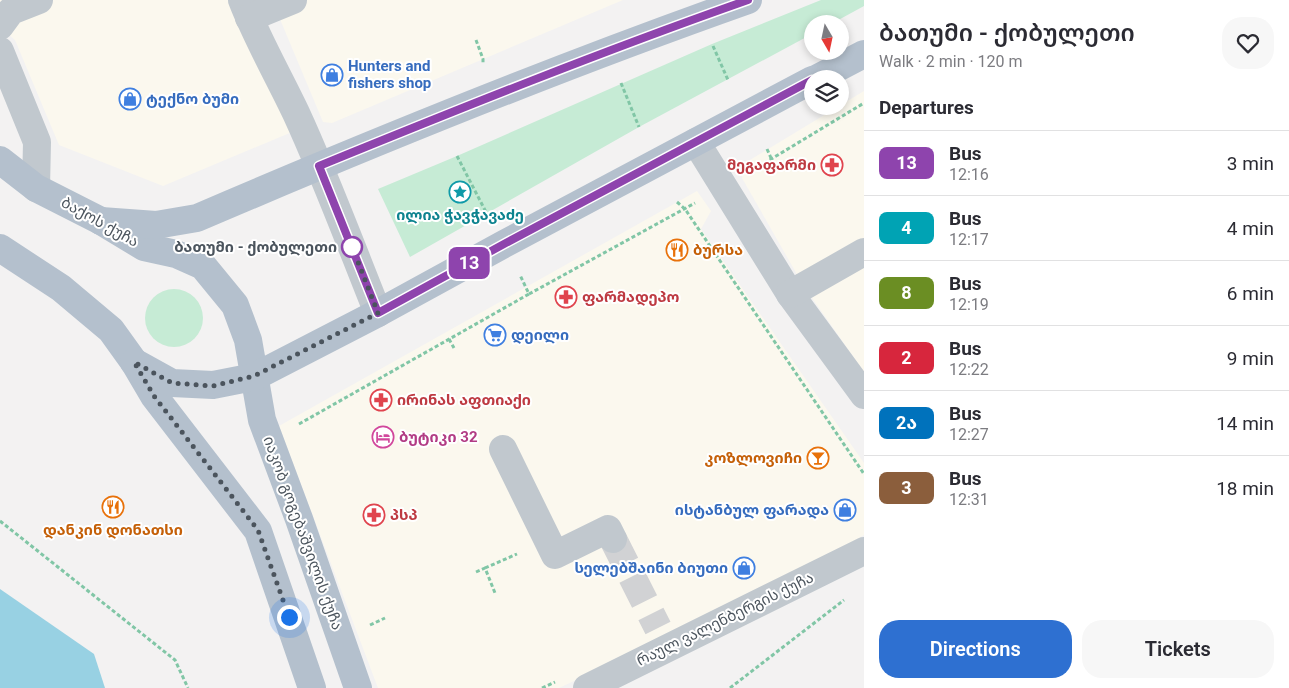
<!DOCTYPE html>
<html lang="en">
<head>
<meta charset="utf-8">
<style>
  body { margin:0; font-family:Roboto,"Noto Sans Georgian",sans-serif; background:#f7f7f7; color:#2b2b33; height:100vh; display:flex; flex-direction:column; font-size:19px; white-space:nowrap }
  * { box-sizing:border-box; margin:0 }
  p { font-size:16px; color:#7c7c81 }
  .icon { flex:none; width:28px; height:28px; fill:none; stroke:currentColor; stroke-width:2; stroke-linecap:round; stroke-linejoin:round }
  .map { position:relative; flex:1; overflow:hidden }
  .side { display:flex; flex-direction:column; background:#fff; width:425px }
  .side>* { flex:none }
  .badge { padding:0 10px; border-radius:8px; font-size:18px; line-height:32px }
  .needle { width:32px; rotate:171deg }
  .tools { position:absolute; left:804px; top:15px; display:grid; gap:10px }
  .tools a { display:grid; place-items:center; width:45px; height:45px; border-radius:50%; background:#fff; box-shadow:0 2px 8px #0003; font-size:25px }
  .you { position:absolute; width:25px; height:25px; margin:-12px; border:4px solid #fff; border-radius:50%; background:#1a73e8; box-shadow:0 0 0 8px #1a73e833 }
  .map>.badge { position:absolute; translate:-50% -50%; box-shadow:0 0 0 2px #fff }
  h2 { padding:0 15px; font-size:19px; line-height:45px }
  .round { display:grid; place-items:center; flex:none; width:52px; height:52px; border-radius:20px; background:#f7f7f7 }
  .summary { display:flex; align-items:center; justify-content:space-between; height:85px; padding:0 15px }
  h1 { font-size:24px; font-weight:600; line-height:38px }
  .button { display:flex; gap:10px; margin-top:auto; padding:10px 15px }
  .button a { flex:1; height:58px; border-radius:20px; background:#2e70d1; color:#fff; font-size:20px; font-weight:600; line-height:58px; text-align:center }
  .button a+a { background:#f7f7f7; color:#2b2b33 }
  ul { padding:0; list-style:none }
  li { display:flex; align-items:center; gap:15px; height:65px; padding:0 15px; border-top:1px solid #e1e1e2 }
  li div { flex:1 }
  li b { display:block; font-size:19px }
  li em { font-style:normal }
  li .badge { min-width:55px; font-weight:700; text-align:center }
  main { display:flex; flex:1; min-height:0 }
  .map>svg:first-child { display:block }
  .commercial { fill:#fbf8ee }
  .green { fill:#c6ebd5 }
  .water { fill:#98d1e3 }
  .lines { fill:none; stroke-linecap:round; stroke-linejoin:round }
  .minor-tunnel { stroke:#d1d2d4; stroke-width:28; stroke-dasharray:28 14; stroke-linecap:butt }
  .path { stroke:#81c6a6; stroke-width:3; stroke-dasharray:4 2.5; stroke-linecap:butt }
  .minor { stroke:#c1c8ce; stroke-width:28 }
  .major { stroke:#b4c0cd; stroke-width:28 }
  .line-casing { stroke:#fff; stroke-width:11 }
  .line { stroke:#8e44ad; stroke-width:8 }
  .walk { stroke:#4b545d; stroke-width:5; stroke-dasharray:0 9 }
  .stop-dot { fill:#fff; stroke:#8e44ad; stroke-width:2.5 }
  .labels { text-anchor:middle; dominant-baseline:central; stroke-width:4; stroke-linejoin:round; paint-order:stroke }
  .shop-label { font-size:15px; font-weight:bold; fill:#366cbe; stroke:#fff; text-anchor:start }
  .health-label { font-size:15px; font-weight:bold; fill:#be3a42; stroke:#fff; text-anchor:start }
  .culture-label { font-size:15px; font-weight:bold; fill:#0d838f; stroke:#fff }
  .street-label { font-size:15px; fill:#4b545d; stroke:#fff }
  .stop-label { font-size:15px; font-weight:bold; fill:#4b545d; stroke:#fff; text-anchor:end }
  .food-label { font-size:15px; font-weight:bold; fill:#c56008; stroke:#fff; text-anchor:start }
  .hotel-label { font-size:15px; font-weight:bold; fill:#b23c85; stroke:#fff; text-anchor:start }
</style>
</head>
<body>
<main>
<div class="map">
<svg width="864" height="688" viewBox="0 0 864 688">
  <rect width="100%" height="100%" fill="#f3f2f2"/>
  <g class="commercial">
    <polygon points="0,0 235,0 292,132 163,186 59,145 15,40 0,27"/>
    <polygon points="272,0 623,0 332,123 323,122"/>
    <polygon points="864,91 864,372 803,285 742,178 745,163"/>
    <polygon points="697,191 711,211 701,229 864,463 864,535 787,581 559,688 378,688 279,426"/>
  </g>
  <g class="green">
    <polygon points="821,0 864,0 864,6 831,24 812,24 812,34 639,127 410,257 378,189 457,156 712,44"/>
    <circle cx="174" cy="318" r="29"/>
  </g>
  <polygon class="water" points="0,589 94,654 105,688 0,688"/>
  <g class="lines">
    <polyline class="minor-tunnel" points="613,539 658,628"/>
    <g class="path">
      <polyline points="476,40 483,59 483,63"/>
      <polyline points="713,46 728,80"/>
      <polyline points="621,83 639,127"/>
      <polyline points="767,149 771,158"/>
      <polyline points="457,156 487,214"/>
      <polyline points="753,170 864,103"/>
      <polyline points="677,202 685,209 864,474"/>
      <polyline points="529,294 695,203"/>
      <polyline points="449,339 454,348"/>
      <polyline points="299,424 529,294 520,275"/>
      <polyline points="0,521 175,660 188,688"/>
      <polyline points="485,568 517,554"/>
      <polyline points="476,572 485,568 495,593"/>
      <polyline points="370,625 385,618"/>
      <polyline points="542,688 555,682"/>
      <polyline points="730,688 844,600"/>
    </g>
    <g class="minor">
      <path d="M242 0C257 39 278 75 296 113 326 178 351 246 378 313"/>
      <polyline points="249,18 293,0"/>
      <polyline points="0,26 11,11 39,0"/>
      <polyline points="0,51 37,142 36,188"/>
      <polyline points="696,142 790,294 864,395"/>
      <polyline points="790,294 864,252"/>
      <polyline points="503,449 555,555 608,529 613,539"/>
      <polyline points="587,688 864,551"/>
    </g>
    <g class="major">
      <polyline points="816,79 864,54"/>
      <polyline points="0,160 36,188 101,221 144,247 176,254 203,266 235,305 248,340 262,420 299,519 358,688"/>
      <path d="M101 221 156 225 197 218C379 140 561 66 748 0"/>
      <polyline points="0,248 61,288 111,330 134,362 154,396 258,531 312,688"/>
      <polyline points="134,362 172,383 213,385 254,377 378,313 504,244 812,80"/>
    </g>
  </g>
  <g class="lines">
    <g class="line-casing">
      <path id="line" d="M748 0C603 51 461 108 319 166L378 313 504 244 812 80"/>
    </g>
    <use href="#line" class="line"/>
    <polyline class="walk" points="289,617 258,530 154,396 134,362 172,383 213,386 254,376 378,313 349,239 352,247"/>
  </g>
  <defs>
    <g id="shop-ring" transform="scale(1.125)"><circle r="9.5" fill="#fff" stroke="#3f7fe0" stroke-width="1.5"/><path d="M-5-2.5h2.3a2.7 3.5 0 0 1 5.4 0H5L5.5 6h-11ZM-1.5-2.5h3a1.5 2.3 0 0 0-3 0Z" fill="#3f7fe0"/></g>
    <g id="pharmacy-ring" transform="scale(1.125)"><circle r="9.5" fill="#fff" stroke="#e0444e" stroke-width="1.5"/><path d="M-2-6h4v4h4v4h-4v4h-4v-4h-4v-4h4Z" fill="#e0444e"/></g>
    <g id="sight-ring" transform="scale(1.125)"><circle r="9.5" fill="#fff" stroke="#0f9aa8" stroke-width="1.5"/><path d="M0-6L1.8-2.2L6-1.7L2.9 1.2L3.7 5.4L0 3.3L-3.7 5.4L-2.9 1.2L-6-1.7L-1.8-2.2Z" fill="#0f9aa8"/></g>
    <g id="restaurant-ring" transform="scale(1.125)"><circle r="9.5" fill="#fff" stroke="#e8710a" stroke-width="1.5"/><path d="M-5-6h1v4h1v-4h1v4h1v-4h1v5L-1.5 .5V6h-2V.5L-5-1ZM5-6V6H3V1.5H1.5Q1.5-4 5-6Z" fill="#e8710a"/></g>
    <g id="supermarket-ring" transform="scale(1.125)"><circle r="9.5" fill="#fff" stroke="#3f7fe0" stroke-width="1.5"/><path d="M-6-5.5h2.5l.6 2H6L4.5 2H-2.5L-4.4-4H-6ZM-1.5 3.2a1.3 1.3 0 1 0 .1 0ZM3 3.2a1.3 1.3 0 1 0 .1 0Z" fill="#3f7fe0"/></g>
    <g id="hotel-ring" transform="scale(1.125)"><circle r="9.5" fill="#fff" stroke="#d1479c" stroke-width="1.5"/><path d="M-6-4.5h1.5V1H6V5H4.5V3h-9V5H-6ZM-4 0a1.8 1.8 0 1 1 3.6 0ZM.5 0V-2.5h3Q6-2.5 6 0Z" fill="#d1479c"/></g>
    <g id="bar-ring" transform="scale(1.125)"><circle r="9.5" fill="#fff" stroke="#e8710a" stroke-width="1.5"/><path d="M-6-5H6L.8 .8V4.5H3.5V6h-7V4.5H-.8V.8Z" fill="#e8710a"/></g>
  </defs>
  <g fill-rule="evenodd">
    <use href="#shop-ring" x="332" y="75"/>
    <use href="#shop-ring" x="130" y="99"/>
    <use href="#pharmacy-ring" x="832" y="165"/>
    <use href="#sight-ring" x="460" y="192"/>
    <use href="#restaurant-ring" x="677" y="250"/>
    <use href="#pharmacy-ring" x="566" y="297"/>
    <use href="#supermarket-ring" x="495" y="335"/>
    <use href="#pharmacy-ring" x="381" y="400"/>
    <use href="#hotel-ring" x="383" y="437"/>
    <use href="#bar-ring" x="818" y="458"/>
    <use href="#restaurant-ring" x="113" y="507"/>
    <use href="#shop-ring" x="845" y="510"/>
    <use href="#pharmacy-ring" x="374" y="515"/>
    <use href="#shop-ring" x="744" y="568"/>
  </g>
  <circle class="stop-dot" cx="352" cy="247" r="10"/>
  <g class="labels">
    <g class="shop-label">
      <text x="348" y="66">Hunters and<tspan x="348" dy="17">fishers shop</tspan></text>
      <text x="146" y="99">ტექნო ბუმი</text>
      <text x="511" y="335">დეილი</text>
      <text x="829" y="510" text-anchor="end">ისტანბულ ფარადა</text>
      <text x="728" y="568" text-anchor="end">სელებშაინი ბიუთი</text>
    </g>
    <g class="health-label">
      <text x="816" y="165" text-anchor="end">მეგაფარმი</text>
      <text x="582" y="297">ფარმადეპო</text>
      <text x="397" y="400">ირინას აფთიაქი</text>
      <text x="390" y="515">პსპ</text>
    </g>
    <g class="culture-label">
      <text x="460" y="215">ილია ჭავჭავაძე</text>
    </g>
    <g class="street-label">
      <text transform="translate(100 222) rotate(29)">ბაქოს ქუჩა</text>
      <text transform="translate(303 533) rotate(70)">იაკობ გოგებაშვილის ქუჩა</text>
      <text transform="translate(725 619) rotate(-26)">რაულ ვალენბერგის ქუჩა</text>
    </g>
    <g class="stop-label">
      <text x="337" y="247">ბათუმი - ქობულეთი</text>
    </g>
    <g class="food-label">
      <text x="693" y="250">ბურსა</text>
      <text x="802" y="458" text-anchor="end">კოზლოვიჩი</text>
      <text x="113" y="530" text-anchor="middle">დანკინ დონათსი</text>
    </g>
    <g class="hotel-label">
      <text x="399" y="437">ბუტიკი 32</text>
    </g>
  </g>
</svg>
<div class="tools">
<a><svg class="needle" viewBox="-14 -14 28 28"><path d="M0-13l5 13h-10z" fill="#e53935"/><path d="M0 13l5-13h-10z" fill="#7c7c81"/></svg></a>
<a><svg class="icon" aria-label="layers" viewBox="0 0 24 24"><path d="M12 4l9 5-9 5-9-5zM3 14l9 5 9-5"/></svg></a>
</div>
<div class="you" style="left:289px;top:617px"></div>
<b class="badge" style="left:469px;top:263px;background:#8e44ad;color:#fff">13</b>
</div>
<section class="side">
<div class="summary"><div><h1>ბათუმი - ქობულეთი</h1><p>Walk · 2 min · 120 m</p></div><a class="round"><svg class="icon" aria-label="heart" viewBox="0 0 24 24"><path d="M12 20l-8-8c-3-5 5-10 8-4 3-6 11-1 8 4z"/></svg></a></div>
<h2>Departures</h2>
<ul>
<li><span class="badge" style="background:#8e44ad;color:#fff">13</span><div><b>Bus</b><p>12:16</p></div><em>3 min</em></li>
<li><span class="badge" style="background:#00a3b4;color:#fff">4</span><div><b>Bus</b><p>12:17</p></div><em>4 min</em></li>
<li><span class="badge" style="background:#6b8e23;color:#fff">8</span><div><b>Bus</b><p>12:19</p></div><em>6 min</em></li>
<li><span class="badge" style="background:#d7263d;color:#fff">2</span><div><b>Bus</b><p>12:22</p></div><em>9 min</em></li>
<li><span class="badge" style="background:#0072bc;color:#fff">2ა</span><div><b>Bus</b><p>12:27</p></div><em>14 min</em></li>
<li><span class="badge" style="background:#8b5e3c;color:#fff">3</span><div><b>Bus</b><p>12:31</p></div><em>18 min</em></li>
</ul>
<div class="button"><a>Directions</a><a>Tickets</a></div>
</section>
</main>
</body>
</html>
